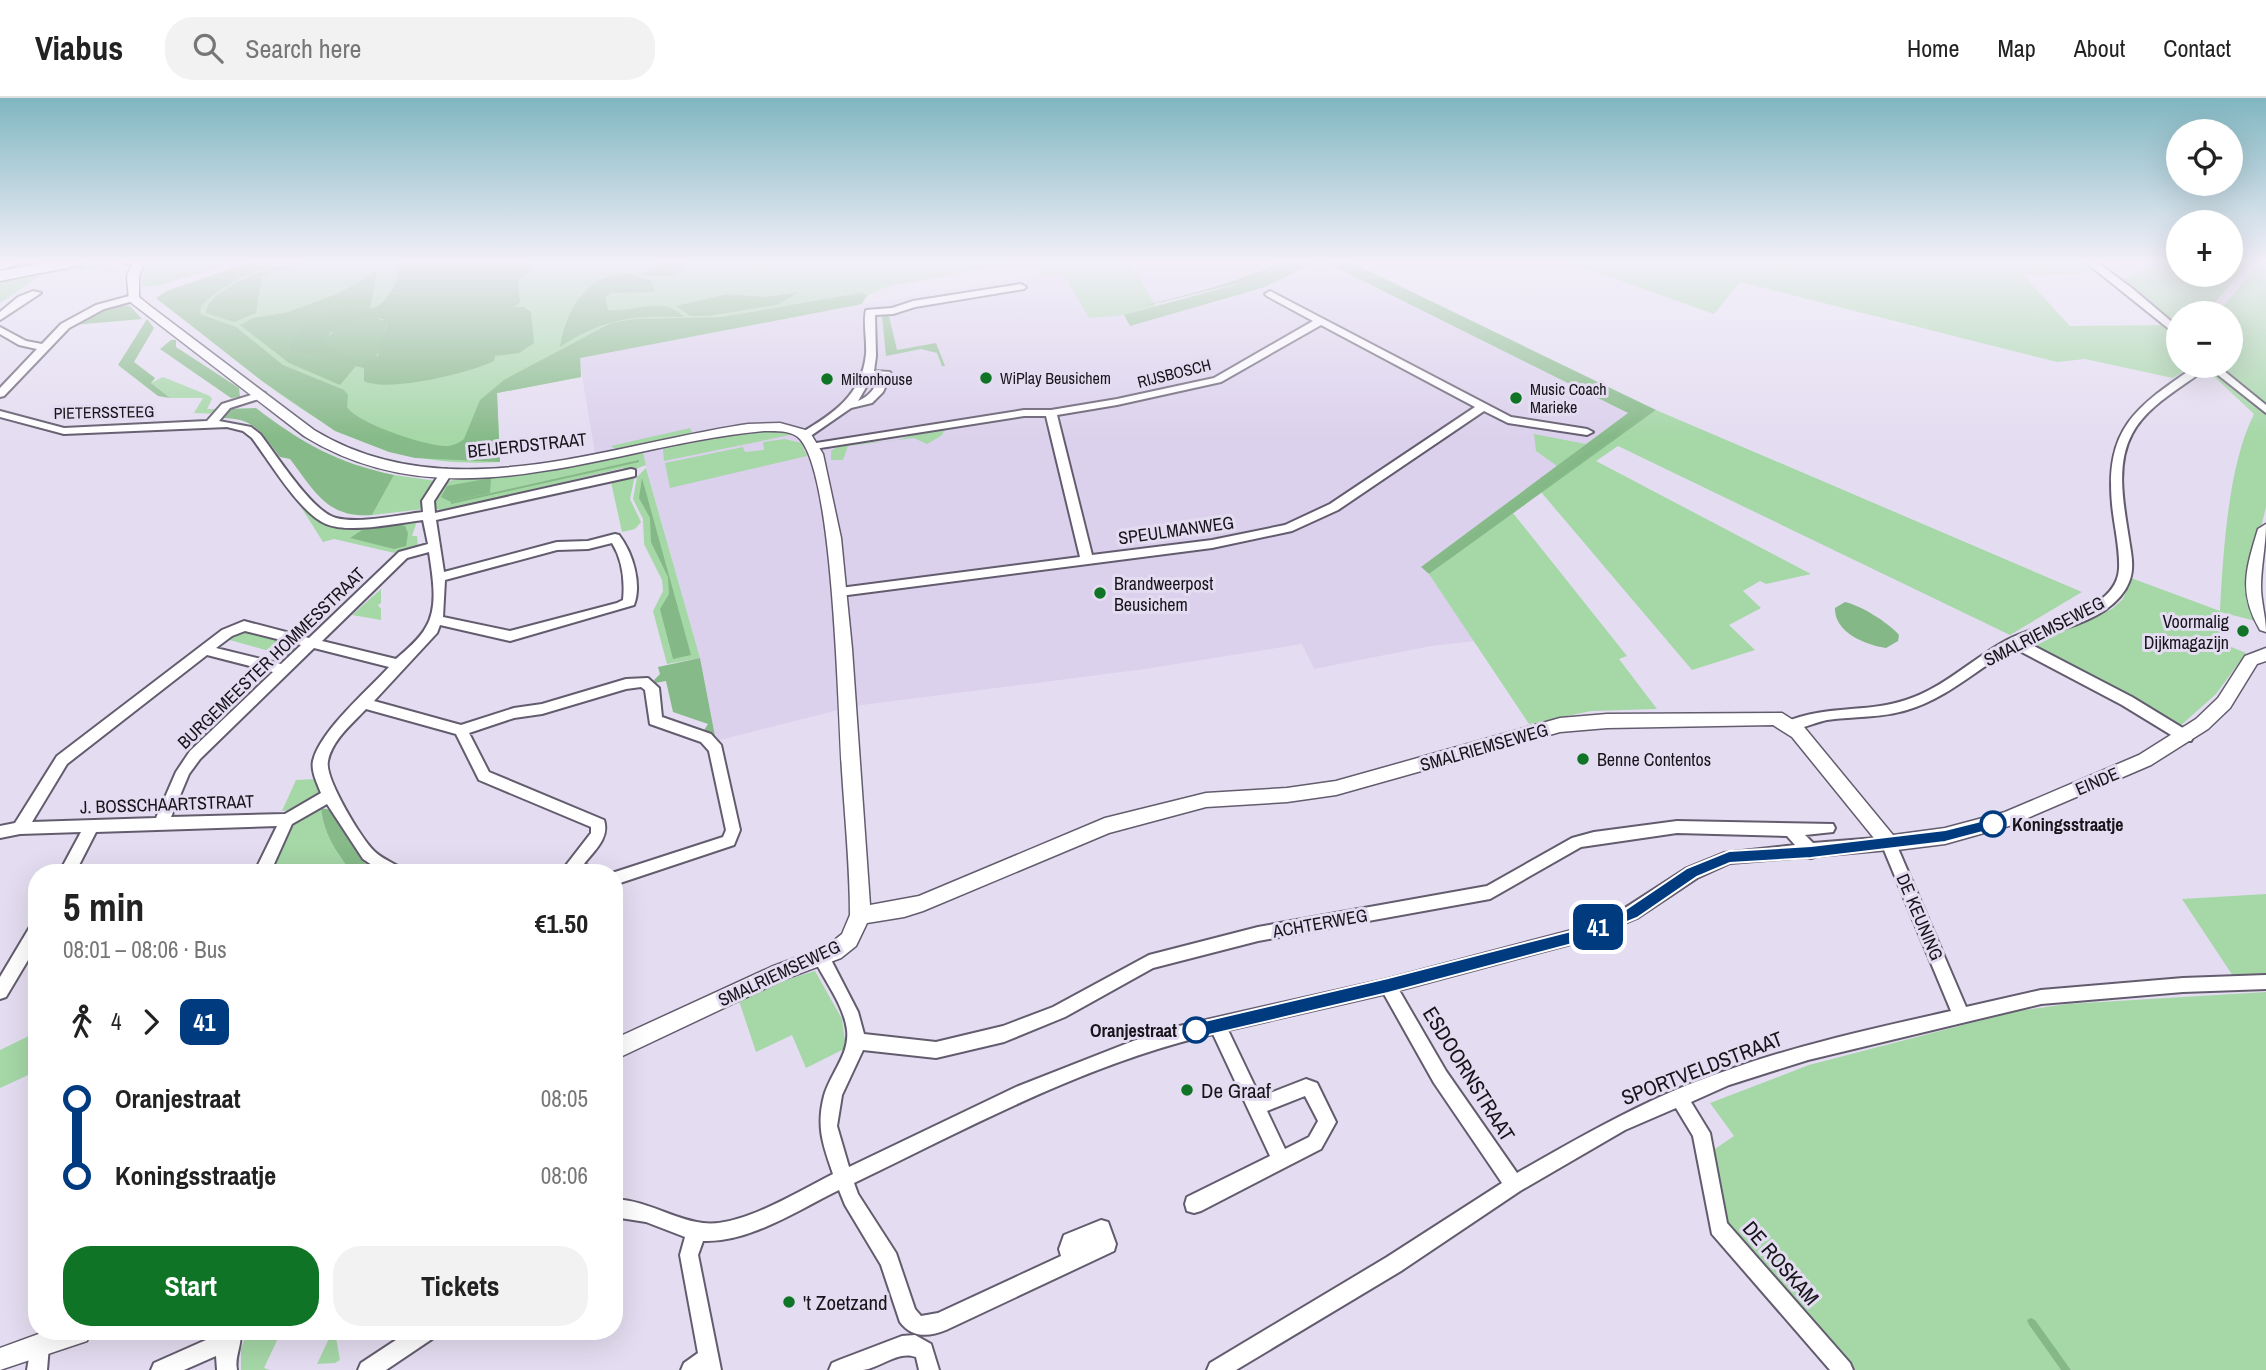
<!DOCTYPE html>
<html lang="en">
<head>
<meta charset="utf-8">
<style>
  body { margin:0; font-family:"Archivo Narrow",sans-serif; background:#f2f2f2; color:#222; height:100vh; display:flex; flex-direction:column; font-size:26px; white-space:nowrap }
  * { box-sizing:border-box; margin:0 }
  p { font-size:23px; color:#767676 }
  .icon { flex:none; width:38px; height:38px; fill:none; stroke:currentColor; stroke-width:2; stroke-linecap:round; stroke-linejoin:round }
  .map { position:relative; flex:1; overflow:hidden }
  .panel { position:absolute; left:28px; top:766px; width:595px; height:476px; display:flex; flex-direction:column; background:#fff; border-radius:28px; box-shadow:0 7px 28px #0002 }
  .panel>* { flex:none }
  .badge { padding:0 14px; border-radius:10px; font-size:24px; line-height:46px }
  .fabs { position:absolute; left:2166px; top:21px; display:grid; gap:14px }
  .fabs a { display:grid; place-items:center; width:77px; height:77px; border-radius:50%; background:#fff; box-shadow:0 7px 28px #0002; font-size:35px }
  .map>.badge { position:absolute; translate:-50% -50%; box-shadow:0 0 0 4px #fff }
  .legs { display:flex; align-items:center; gap:10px; height:77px; padding:0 35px; font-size:23px }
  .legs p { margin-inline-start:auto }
  .head { display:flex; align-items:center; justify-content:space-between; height:119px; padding:0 35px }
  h1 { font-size:38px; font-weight:800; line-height:52px }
  .action { display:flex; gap:14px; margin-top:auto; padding:14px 35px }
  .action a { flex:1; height:80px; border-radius:28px; background:#0f7425; color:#fff; font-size:28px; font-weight:800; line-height:80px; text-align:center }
  .action a+a { background:#f2f2f2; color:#222 }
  ul { padding:0 35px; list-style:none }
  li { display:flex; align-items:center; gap:24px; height:77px; font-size:26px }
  li i { display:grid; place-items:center; width:10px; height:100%; margin:0 9px; background:currentColor }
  li i::after { content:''; width:18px; height:18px; margin:-9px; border:5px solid; border-radius:50%; background:#fff }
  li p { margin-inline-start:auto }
  li:first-child i { background:linear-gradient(#0000 50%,currentColor 0) }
  li:last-child i { background:linear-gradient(currentColor 50%,#0000 0) }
  header { display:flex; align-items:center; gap:42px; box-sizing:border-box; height:98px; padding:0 35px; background:#fff; border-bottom:2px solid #e0e0e0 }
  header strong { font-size:33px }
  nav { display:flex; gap:38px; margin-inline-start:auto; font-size:24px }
  .search { width:490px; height:63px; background:#f2f2f2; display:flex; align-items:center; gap:18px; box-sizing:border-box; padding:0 24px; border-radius:28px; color:#767676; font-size:26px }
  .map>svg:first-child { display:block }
  .built { fill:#dbd1ec }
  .green { fill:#a5d7a7 }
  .forest { fill:#86ba88 }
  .water { fill:#84b887; fill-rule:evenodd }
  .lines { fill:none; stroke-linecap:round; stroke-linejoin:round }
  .minor-casing { stroke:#635c6e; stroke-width:4 }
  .tertiary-casing { stroke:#635c6e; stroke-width:3 }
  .trunk-casing { stroke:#635c6e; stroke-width:3 }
  .minor { fill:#fff; fill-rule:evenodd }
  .tertiary { fill:#fff; fill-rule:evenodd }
  .trunk { fill:#fff; fill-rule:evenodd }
  .line-1 { fill:#003b80; stroke:#fff; stroke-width:2 }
  .poi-dot { fill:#0f7425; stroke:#e4ddf1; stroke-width:2.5 }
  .stop-1-dot { fill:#fff; stroke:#003b80; stroke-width:3.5 }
  .labels { text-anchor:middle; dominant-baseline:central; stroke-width:6; stroke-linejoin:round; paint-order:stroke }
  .far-street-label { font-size:16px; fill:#17141b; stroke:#e4ddf1 }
  .far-poi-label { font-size:16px; fill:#17141b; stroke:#e4ddf1; text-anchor:start }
  .street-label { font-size:18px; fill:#17141b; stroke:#e4ddf1 }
  .poi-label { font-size:18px; fill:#17141b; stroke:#e4ddf1; text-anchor:start }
  .stop-label { font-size:18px; font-weight:bold; fill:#17141b; stroke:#e4ddf1; text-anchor:start }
  .near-street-label { font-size:21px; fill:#17141b; stroke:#e4ddf1 }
  .near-poi-label { font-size:21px; fill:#17141b; stroke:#e4ddf1; text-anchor:start }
</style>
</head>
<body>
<header>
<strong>Viabus</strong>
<div class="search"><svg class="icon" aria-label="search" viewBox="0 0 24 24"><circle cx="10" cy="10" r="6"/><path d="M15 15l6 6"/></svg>Search here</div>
<nav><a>Home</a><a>Map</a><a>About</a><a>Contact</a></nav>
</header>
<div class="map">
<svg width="2266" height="1272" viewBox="0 0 2266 1272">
  <rect width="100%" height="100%" fill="#e4ddf1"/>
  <polygon class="built" points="1032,162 1321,162 1628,315 1421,469 1429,476 1475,543 1431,548 1314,571 1302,546 1145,571 854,608 720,642 715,638 700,560 640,347 595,355 579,260 862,206 1041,178"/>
  <g class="green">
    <polygon points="99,162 99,167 122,175 104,173 102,170 43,176 0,205 0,180"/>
    <polygon points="156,162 241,162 162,187 143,189 141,185 147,167"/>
    <path d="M255 162H1027L886 189 868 197 862 206 580 260 581 279 497 295 500 364C341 373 277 288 159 203L167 193Z"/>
    <polygon points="1035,162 1128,162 1156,208 1124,217 1089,220 1063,175 1042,178"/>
    <polygon points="1562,162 2081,162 2100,175 2023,177 2070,228 2164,227 2179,241 2179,268 2192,268 2173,280 2085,261 2057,264 1740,184 1714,216"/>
    <polygon points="2162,162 2179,162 2179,177 2231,177 2231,162 2252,162 2205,215 2179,215 2179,233 2119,183"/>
    <polygon points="2263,162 2266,162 2266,308 2216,268 2231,268 2231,215 2217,215"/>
    <path d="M2206 271H2213L2266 314V409L2246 491 2251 514 2260 524 2220 514 2219 544 2246 555 2216 596 2179 629 2032 546 2112 511 2123 501 2131 480 2220 513C2223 456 2228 367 2254 316Z"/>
    <polygon points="163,279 210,298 212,301 207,311 225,311 221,316 194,315 203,300 170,300 151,285"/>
    <polygon points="1656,312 2082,494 2010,537 1618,348 1596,363 1811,476 1766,486 1760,483 1743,493 1761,510 1729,527 1755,552 1692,572 1541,394"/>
    <path d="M948 328 941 338 927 346 914 340 848 348 843 362H831V353C853 336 881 350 906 339 919 334 932 331 948 328Z"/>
    <polygon points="690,330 692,334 688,338 618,353 611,348"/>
    <polygon points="780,332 795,336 664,363 663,351 741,334"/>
    <polygon points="1534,336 1586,346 1557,368 1536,353"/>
    <polygon points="785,341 801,345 807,358 670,390 665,365 743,349 745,354 764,352 763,344"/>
    <path d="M643 355 646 367 628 374 623 370 443 413 434 410C432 395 443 386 456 380L550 372Z"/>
    <polygon points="646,370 700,560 667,566 653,513 663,493 662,482 644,446 643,421 633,401 637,379"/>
    <polygon points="632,375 635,377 630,401 641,424 635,431 622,434 611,384 628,380"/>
    <polygon points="394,377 436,383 424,411 372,417"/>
    <polygon points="296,401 329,424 412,420 416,426 412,438 417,438 418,450 399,456 334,441 323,444"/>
    <polygon points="1513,415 1627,558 1619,561 1657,611 1591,613 1529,626 1429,476"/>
    <polygon points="381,491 381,505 378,507 381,511 381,522 352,517"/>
    <polygon points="242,532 299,546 300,549 291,559 226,541"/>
    <polygon points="315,681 321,696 301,711 282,713 296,682"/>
    <path d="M321 710C324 737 336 753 352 775H266L287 727Z"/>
    <polygon points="2266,796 2266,877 2233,878 2182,801"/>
    <polygon points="815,873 842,921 846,950 806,970 792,937 756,954 739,903 776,885"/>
    <polygon points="2266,894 2266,1272 2071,1272 2033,1221 2029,1227 2061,1272 1851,1272 1723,1124 1712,1053 1734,1038 1710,1005 1809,967 2017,913 2068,906"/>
    <polygon points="37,934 37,973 0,990 0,952"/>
    <polygon points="247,1234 281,1234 264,1270 270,1272 241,1272 241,1251"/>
    <polygon points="332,1234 335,1234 340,1262 335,1265 317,1266"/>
  </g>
  <g class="forest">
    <path d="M255 162H289C257 171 225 183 201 208L200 216 236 229 283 267 344 292 348 297 347 309C356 325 430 350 449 348 454 347 459 345 464 341L480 302 504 282 611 225 635 221 722 219 860 195 867 197 862 206 580 260 581 279 497 295 500 364 415 360 389 354 335 333 262 283 156 200 167 193Z"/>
    <path d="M296 162H308L262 179 256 215 234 224 206 215C208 189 274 169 296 162Z"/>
    <path d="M663 162H690L683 166 685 172C671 181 652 179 637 175L659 170Z"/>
    <polygon points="1295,162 1320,162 1265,189 1130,228 1124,217 1252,182"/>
    <polygon points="1321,162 1346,162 1656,312 1429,476 1421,469 1628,315"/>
    <polygon points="377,173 370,211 328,214 288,248 289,252 356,268 340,287 289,265 240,227 253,220 285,215 337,196"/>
    <path d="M629 176 651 182 655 194 612 195 605 199 608 212C634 215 662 196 684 219 631 218 605 220 560 249 566 212 587 174 629 176Z"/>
    <polygon points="799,194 777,207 708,218 690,218 676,208 727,196 765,199"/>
    <polygon points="117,207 130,208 142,221 74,227 97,213"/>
    <polygon points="888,214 897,252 936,245 945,268 942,268 937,255 921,251 886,258 882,217"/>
    <path d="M368 217 387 224 376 260 360 265 327 245C330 229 353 219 368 217Z"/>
    <polygon points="147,221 154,230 134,264 155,280 151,285 170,300 158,298 118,267"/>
    <polygon points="171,242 176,242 176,249 239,290 240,299 231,300 160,251"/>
    <path d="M256 310C302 345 337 365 394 377L372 417C327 421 314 392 290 361L280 359C259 332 254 319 218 320L225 311Z"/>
    <polygon points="491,380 490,395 451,404 441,399 447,388"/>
    <polygon points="700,560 715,638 703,634 708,626 673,614 666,583 655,585 654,582 660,576 658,569"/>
    <path d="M321 710 331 712 362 763 379 775H352C336 753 324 737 321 710Z"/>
  </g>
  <g class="water">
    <path d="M397 162H523L531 174 518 183 520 204 514 209H524L531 214 534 245 519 255 495 258 494 263C469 275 388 295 364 283V270L289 252 288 248C300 237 312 221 326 215 360 199 374 230 396 184 399 177 396 169 397 162ZM362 218 383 221 387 228 379 244 378 258 360 265 327 245 330 235Z"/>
    <path d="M1284 162H1295L1252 182 1125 213C1179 198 1234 187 1284 162Z"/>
    <polygon points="1341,162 1646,310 1647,314 1448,462 1443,463 1441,459 1643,312"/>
    <polygon points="639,362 639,364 451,406 451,404"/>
    <polygon points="642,380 691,557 673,561 660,511 669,496 668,479 651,444 650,420 639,400"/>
    <polygon points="397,426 405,428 408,435 406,448 394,451 350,440 362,432"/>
    <path d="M1845 504C1860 507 1889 525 1899 537L1898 543 1886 550C1865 547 1834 534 1835 510Z"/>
    <polygon points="2031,1220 2035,1222 2071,1272 2061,1272 2029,1227 2027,1222"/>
  </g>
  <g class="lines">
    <g class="minor-casing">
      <g id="minor">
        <polygon points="15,162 29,162 0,172 0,166"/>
        <polygon points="2083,162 2094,162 2133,191 2179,230 2179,239"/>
        <path d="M1021 186 1026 189 1024 191 915 209 893 216 875 217 876 258 874 273 890 274 891 276 883 294 872 305 851 310 809 339H801V335C833 316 862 297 866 256 867 242 863 225 866 212L892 210 913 203ZM872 279H880C875 290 870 298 858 303Z"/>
        <polygon points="33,193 41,195 0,222 0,214 18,199"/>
        <path d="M1270 193 1511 319 1587 331 1593 334 1587 337 1508 325 1484 313 1338 412 1292 433 1212 450 840 498 836 497 834 494 840 490 1080 459 1046 318H1024L814 351 810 350V346L1024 312H1051L1117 301 1214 280 1313 223 1267 198 1265 196ZM1321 227 1475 309 1330 406 1285 427 1212 442 1092 457 1057 317 1117 307 1221 284Z"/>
        <polygon points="133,197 137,198 137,202 104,211 69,230 4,298 0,299 0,290 37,251 19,247 0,236 0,229 26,243 42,246 61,226 96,207"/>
        <path d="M2196 268H2218L2266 307V315L2208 269C2182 290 2148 306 2132 336 2115 367 2124 408 2129 441 2131 455 2135 470 2129 484 2125 495 2115 505 2105 512 2081 528 2052 533 2026 544L2132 599 2191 635 2193 639 2191 643H2181L2122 607 2014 550C1978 570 1948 600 1907 612 1882 620 1854 618 1827 622 1816 624 1795 634 1786 632L1784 628 1786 624C1825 607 1867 615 1906 602 1944 590 1973 560 2007 542 2036 527 2069 524 2096 505 2108 497 2118 487 2119 471 2120 450 2114 428 2112 406 2105 328 2138 308 2196 268Z"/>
        <path d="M261 294 265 295V299L230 310 219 323 251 329 260 336C276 356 312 414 336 420 360 426 398 417 423 414L422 403 442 372 446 371 452 375 434 403 435 415 631 371 635 372V378L631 379 436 422 444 474 557 444 588 443 615 436 619 437C633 455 642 486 634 507L510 543 440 527 437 535 374 603 461 627 514 610 542 606 626 581 648 580 659 590 662 619 711 636 721 647 740 732 734 747 614 787V775H612L723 739 726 732 709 653 701 644 650 626 645 592 641 589 626 591 542 616 514 620 469 635 489 674 604 722C610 740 594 753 584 766L594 770 597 775H560L591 735V729L479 682 456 636 366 611C352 626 332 642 328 663 324 680 361 740 374 753 381 760 393 765 401 770L404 775H384L363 761 327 706 292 726 270 775H254L277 728 96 734 75 775H59L81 734 20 736 0 740V728L15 725 57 658 222 532 244 523 309 540 399 454 428 446 423 422C397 425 350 436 326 426 300 415 270 364 252 340L243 333 227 329 64 336 0 319V313L64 330 207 323 222 306ZM612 445C622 461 625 482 623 502L617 505 510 533 443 519 445 482 557 452 588 451ZM429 454C432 476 439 508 426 529 420 541 406 552 396 561L322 543 407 460ZM245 533 301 547 281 566 216 550 232 538ZM314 550 389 569C368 592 320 633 313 663 311 673 317 685 321 695L285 716 171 719 189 676 200 661ZM207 557 273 574 190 653 176 674 156 720 32 724 67 666Z"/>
        <path d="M1677 723 1833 726 1835 730 1833 734 1805 737 1813 745 1889 739 1894 741 1966 909 2041 892 2183 880 2266 877V891L2183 894 2041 906 1808 962 1729 987 1691 1004 1710 1035 1727 1125 1850 1265 1853 1272H1830L1712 1136 1693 1038 1676 1010 1625 1032 1520 1093 1401 1173 1236 1272H1207L1210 1265 1387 1159 1502 1085 1434 985 1384 896 1228 932 1260 999 1306 981 1317 985 1336 1024 1321 1051 1201 1113 1194 1115 1187 1113 1185 1106 1187 1099 1270 1058 1213 936C1087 965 970 1029 854 1085L858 1096 896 1155 915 1211 921 1218 938 1215 1061 1158 1059 1151 1064 1137 1101 1122 1108 1124 1116 1146 1114 1153 946 1232C929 1239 912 1240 900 1224L881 1167 845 1107 839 1092C798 1112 749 1145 703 1143L698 1157 721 1272H681L684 1265 698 1255 680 1157 685 1139 646 1124 614 1119V1101C650 1103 671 1121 703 1125 740 1130 799 1093 833 1076 823 1047 816 1029 824 998 830 976 850 956 847 932 844 907 824 882 813 859L815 854 821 852 827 854 858 914 864 936 936 944 1003 928 1053 909 1149 857 1258 829 1487 788 1572 740 1594 734ZM1677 735 1787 738 1795 747 1724 755 1687 770 1625 810 1574 832 1388 881 1175 929 1133 943 1016 989 849 1069 837 1028 842 997 863 952 936 960 1004 944 1065 919 1153 870 1258 843 1490 801 1581 749ZM1884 752 1951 913C1876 930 1801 946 1728 972 1653 997 1585 1036 1517 1075L1446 973 1399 892 1582 843 1637 820 1697 780 1730 765 1806 759 1811 760 1817 758ZM1305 998 1318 1023 1309 1039 1285 1051 1267 1013Z"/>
        <polygon points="37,825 37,847 6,899 0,901 0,879 31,827"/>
        <path d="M224 1234H240C243 1246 234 1258 237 1272H217L216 1258 184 1272H151L154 1265Z"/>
        <polygon points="408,1234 435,1234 432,1241 386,1272 358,1272 361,1265"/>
        <path d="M915 1237 931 1246 939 1272H919L916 1259C898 1252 880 1270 863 1272 852 1272 840 1272 829 1272L832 1265 839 1262 902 1238Z"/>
        <polygon points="39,1238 46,1241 49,1248 47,1272 27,1272 32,1241"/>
      </g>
    </g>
    <g class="tertiary-casing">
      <g id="tertiary">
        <path d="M134 162H146L139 178V199L150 208 314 332C447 413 607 347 748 326L780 325 809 333 823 356 841 440 852 551 870 807 919 798 1105 720 1206 695 1287 690 1336 683 1560 620 1607 616 1782 615 1804 629 1893 737 1945 730 2005 714 2139 657 2196 621 2218 600 2245 558 2266 550V563L2257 566 2230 610 2208 631 2151 667 2009 728 1945 746 1889 753 1882 750 1792 639 1773 627 1607 630 1560 634 1336 697 1287 704 1206 709 1109 735 923 813 904 819 867 825 856 848 841 860 785 881 614 962V941L771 869 827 848 842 836 850 817C850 769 845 721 842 673 838 612 834 379 800 341 792 332 775 333 764 333 610 347 451 429 304 338L129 203 127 178Z"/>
        <path d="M2266 426C2266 447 2261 468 2261 489 2261 504 2266 518 2266 534L2260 532C2238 494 2246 471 2258 431Z"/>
        <polygon points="44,1234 90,1234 87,1243 0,1272 0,1250"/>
      </g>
    </g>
    <g class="trunk-casing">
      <g id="trunk">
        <polygon points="60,162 89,162 81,167 0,183 0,173"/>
        <polygon points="115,162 137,162 129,167"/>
      </g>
    </g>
    <use href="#minor" class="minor"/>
    <use href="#tertiary" class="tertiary"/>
    <use href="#trunk" class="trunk"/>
  </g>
  <linearGradient id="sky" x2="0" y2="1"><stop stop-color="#80b6c1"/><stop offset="0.48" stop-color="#f3f0f9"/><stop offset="1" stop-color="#f3f0f9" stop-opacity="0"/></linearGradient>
  <rect width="2266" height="340" fill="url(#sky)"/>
  <polygon class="line-1" points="1993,720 2000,726 1998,730 1945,744 1811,760 1730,765 1697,779 1637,820 1576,845 1388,895 1196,940 1188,932 1196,925 1388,880 1575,832 1626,811 1687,770 1729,753 1811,748 1945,732"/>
  <g class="poi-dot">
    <circle cx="986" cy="280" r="7"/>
    <circle cx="827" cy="281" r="7"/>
    <circle cx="1516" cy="300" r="7"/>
    <circle cx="1100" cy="495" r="7"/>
    <circle cx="2243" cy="533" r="7"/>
    <circle cx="1583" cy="661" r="7"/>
    <circle cx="1187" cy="992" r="7"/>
    <circle cx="789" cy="1204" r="7"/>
  </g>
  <g class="stop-1-dot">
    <circle cx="1993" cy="726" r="12"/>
    <circle cx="1196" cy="932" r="12"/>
  </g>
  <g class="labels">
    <g class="far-street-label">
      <text transform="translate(1174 275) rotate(-14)">RIJSBOSCH</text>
      <text transform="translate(104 314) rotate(-1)">PIETERSSTEEG</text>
    </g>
    <g class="far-poi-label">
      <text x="1000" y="280">WiPlay Beusichem</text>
      <text x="841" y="281">Miltonhouse</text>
      <text x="1530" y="291">Music Coach<tspan x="1530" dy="18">Marieke</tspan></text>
    </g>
    <g class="street-label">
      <text transform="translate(527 347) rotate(-6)">BEIJERDSTRAAT</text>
      <text transform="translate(1176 432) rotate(-8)">SPEULMANWEG</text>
      <text transform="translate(2044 533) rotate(-27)">SMALRIEMSEWEG</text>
      <text transform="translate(271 560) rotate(-44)">BURGEMEESTER HOMMESSTRAAT</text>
      <text transform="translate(1484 649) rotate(-16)">SMALRIEMSEWEG</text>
      <text transform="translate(2097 683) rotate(-23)">EINDE</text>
      <text transform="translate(167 706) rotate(-2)">J. BOSSCHAARTSTRAAT</text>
      <text transform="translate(1920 819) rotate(67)">DE KEUNING</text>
      <text transform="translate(1320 825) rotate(-10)">ACHTERWEG</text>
      <text transform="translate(779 875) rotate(-25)">SMALRIEMSEWEG</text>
    </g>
    <g class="poi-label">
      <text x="1114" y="485">Brandweerpost<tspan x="1114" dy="21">Beusichem</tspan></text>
      <text x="2229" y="523" text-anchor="end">Voormalig<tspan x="2229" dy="21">Dijkmagazijn</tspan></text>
      <text x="1597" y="661">Benne Contentos</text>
    </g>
    <g class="stop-label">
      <text x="2012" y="726">Koningsstraatje</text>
      <text x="1177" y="932" text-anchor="end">Oranjestraat</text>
    </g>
    <g class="near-street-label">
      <text transform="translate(1702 970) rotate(-21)">SPORTVELDSTRAAT</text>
      <text transform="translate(1469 976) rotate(58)">ESDOORNSTRAAT</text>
      <text transform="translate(1781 1165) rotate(49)">DE ROSKAM</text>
    </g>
    <g class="near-poi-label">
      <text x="1201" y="992">De Graaf</text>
      <text x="803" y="1204">'t Zoetzand</text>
    </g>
  </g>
</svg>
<div class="fabs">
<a><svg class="icon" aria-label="locate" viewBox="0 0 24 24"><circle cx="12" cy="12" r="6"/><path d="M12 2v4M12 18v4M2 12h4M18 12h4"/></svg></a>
<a>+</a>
<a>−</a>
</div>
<b class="badge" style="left:1598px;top:829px;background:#003b80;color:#fff">41</b>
<section class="panel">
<div class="head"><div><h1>5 min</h1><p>08:01 – 08:06 · Bus</p></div><b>€1.50</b></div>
<div class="legs"><svg class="icon" aria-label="walk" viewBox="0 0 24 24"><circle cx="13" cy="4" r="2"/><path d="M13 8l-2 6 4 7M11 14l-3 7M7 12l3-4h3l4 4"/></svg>4<svg class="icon" aria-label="forward" viewBox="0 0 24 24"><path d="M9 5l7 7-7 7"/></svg><b class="badge" style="background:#003b80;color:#fff">41</b></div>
<ul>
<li><i style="color:#003b80"></i><b>Oranjestraat</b><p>08:05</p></li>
<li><i style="color:#003b80"></i><b>Koningsstraatje</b><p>08:06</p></li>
</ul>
<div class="action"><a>Start</a><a>Tickets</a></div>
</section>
</div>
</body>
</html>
